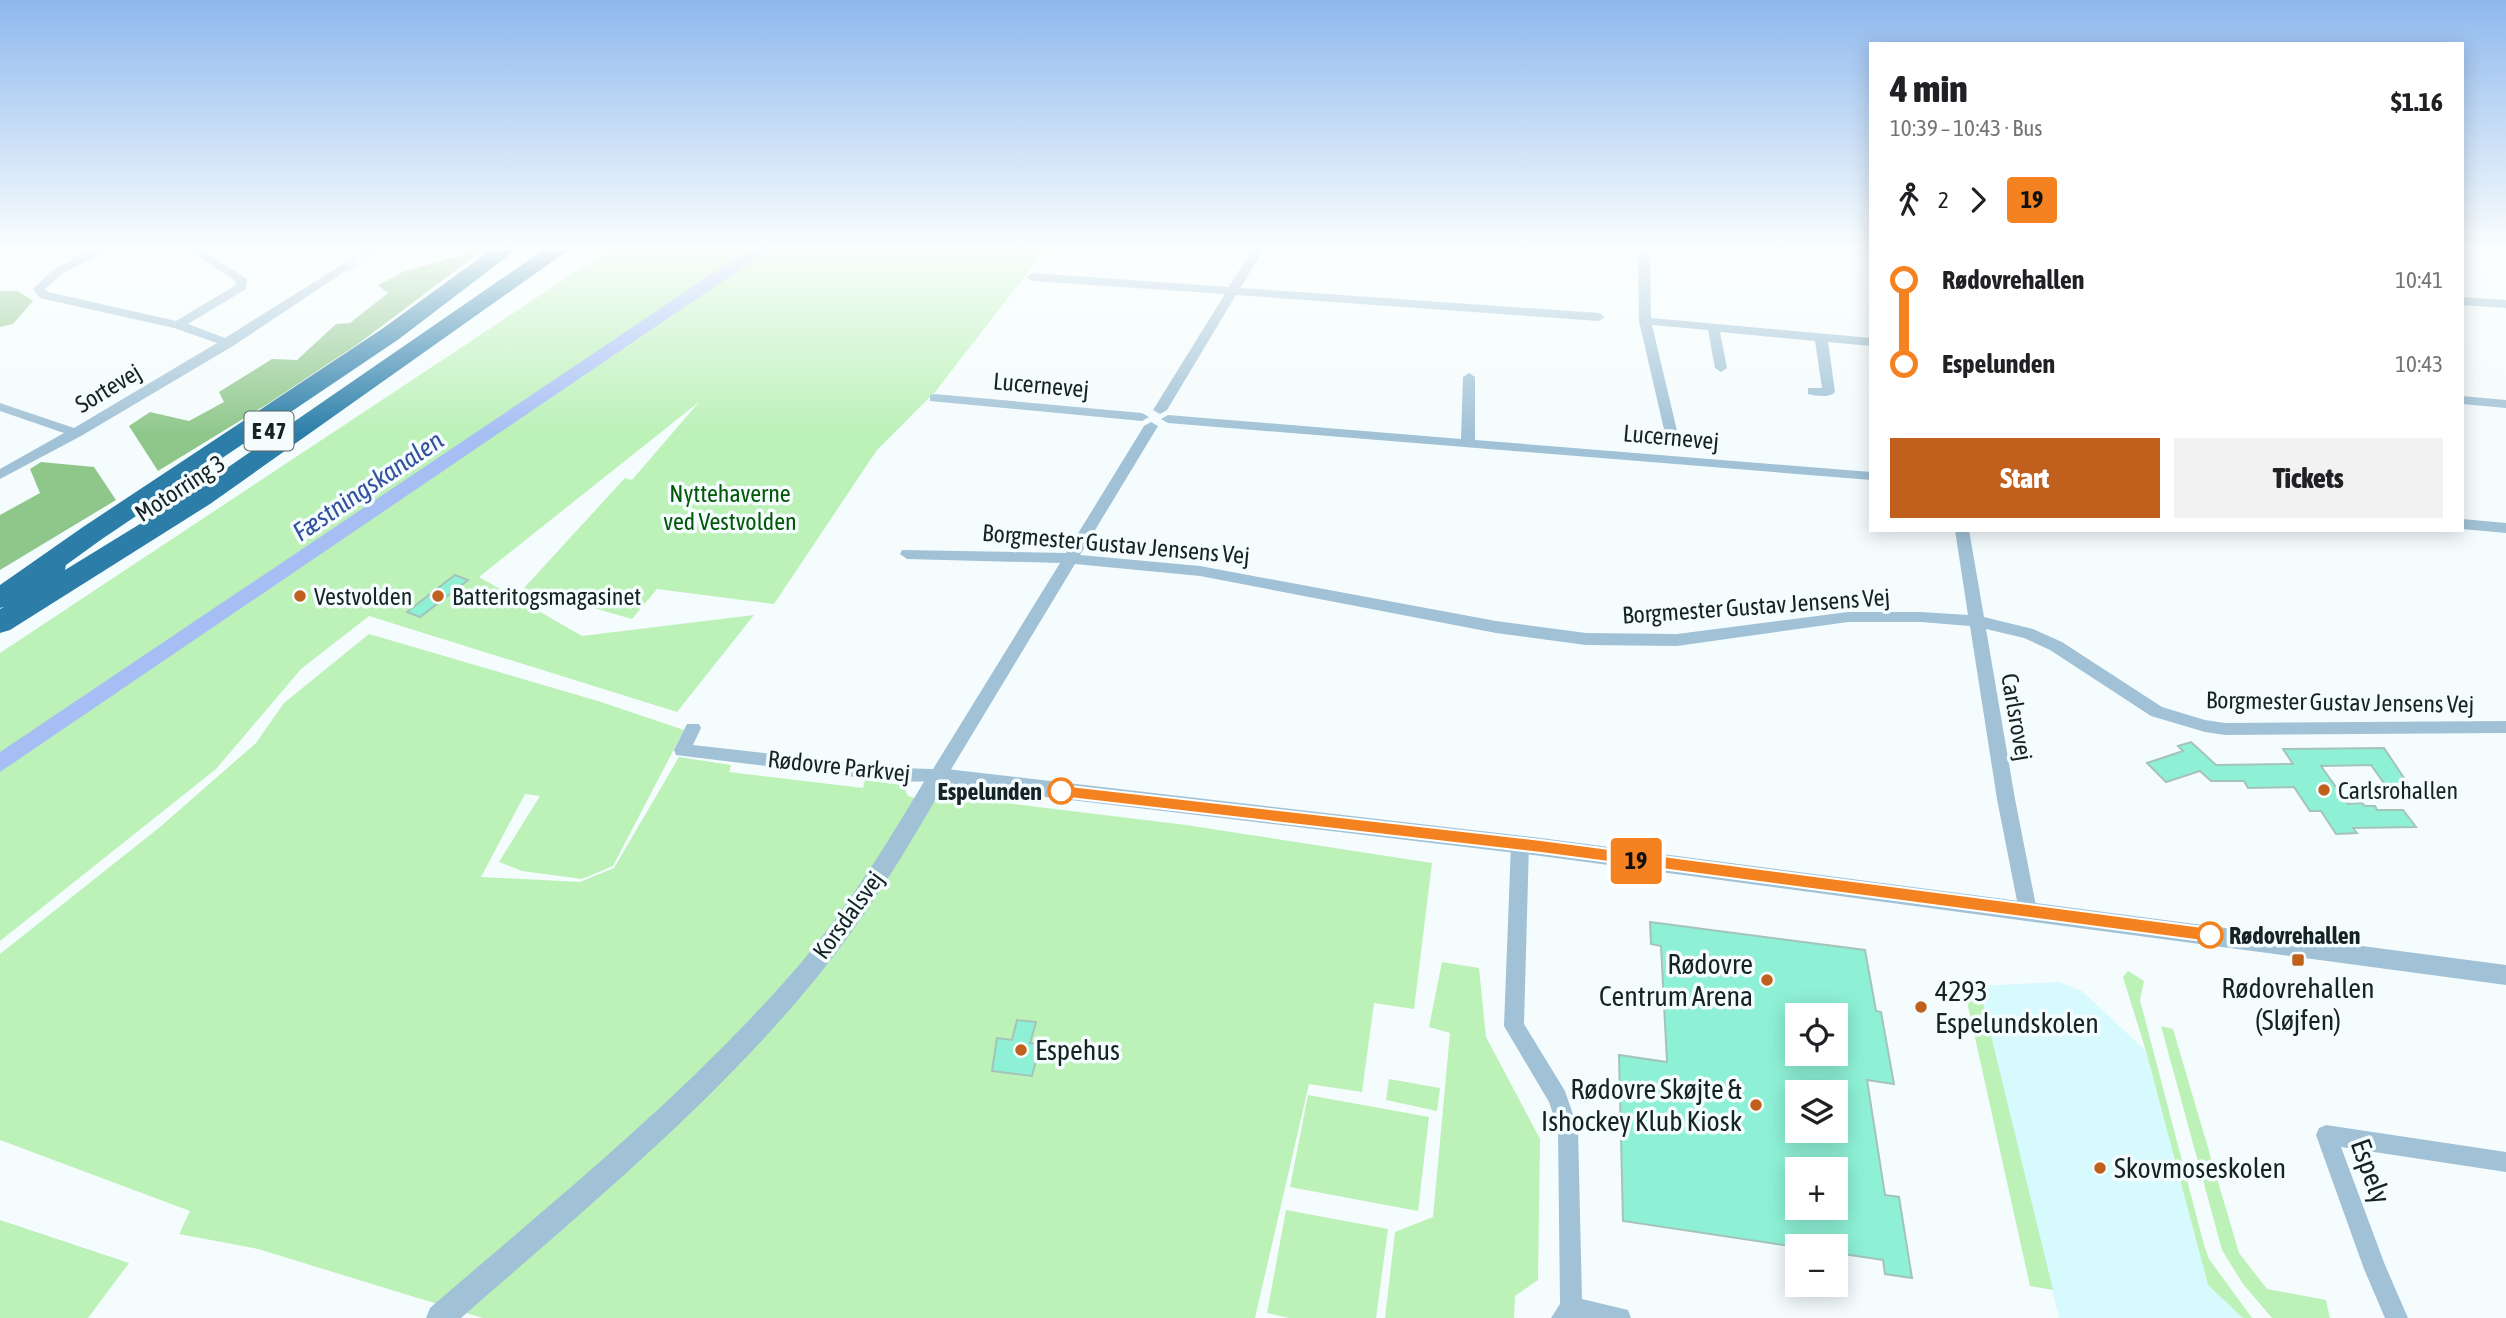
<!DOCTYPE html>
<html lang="en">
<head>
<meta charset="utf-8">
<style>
  body { margin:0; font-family:"Asap Condensed",sans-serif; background:#f2f2f2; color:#202124; height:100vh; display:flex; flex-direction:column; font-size:26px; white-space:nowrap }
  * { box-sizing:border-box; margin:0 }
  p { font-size:23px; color:#757577 }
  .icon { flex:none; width:38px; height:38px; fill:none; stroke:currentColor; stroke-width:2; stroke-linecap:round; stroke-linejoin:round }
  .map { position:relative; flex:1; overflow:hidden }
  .drawer { position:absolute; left:1869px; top:42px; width:595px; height:490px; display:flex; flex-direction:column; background:#fff; border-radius:0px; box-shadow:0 4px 18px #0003 }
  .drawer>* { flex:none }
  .badge { padding:0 14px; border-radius:5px; font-size:24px; line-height:46px }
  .fabs { position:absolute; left:1785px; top:1003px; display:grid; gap:14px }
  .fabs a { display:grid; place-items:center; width:63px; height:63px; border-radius:0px; background:#fff; box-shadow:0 4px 18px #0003; font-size:35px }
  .map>.badge { position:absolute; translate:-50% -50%; box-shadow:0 0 0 4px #fff }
  .legs { display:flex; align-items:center; gap:10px; height:77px; padding:0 21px; font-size:23px }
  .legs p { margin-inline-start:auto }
  .summary { display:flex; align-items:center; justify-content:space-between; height:119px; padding:0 21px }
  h1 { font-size:38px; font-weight:800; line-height:52px }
  .cta { display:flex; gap:14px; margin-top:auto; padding:14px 21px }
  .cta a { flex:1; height:80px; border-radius:0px; background:#c0601c; color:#fff; font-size:28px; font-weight:800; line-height:80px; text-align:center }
  .cta a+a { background:#f2f2f2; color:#202124 }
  ul { padding:0 21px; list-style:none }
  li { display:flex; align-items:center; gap:24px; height:84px; font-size:26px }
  li i { display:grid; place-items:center; width:10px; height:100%; margin:0 9px; background:currentColor }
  li i::after { content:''; width:18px; height:18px; margin:-9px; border:5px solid; border-radius:50%; background:#fff }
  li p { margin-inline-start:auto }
  li:first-child i { background:linear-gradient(#0000 50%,currentColor 0) }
  li:last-child i { background:linear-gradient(currentColor 50%,#0000 0) }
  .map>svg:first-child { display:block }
  .built { fill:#d6fafe }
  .green { fill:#bcf1b8 }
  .forest { fill:#8fc78b }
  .water { fill:#a7bef4 }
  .building { fill:#8ef1d5; stroke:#a4c4ba; stroke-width:2; fill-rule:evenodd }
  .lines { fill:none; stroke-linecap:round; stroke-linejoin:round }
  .minor-tunnel { stroke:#d3dbdd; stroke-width:13; stroke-dasharray:13 6; stroke-linecap:butt }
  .minor { fill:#a1c2d6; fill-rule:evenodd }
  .tertiary { fill:#a1c2d6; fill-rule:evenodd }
  .motorway { fill:#2c7ea9; fill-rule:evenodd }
  .line-1 { fill:#f58220; stroke:#fff; stroke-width:2 }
  .poi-dot { fill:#c0601c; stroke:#f5fcfd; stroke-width:2.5 }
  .stop-1-dot { fill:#fff; stroke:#f58220; stroke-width:3.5 }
  .labels { text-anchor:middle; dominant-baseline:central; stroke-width:7; stroke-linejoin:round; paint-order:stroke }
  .shield { fill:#f5fcfd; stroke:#586466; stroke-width:2 }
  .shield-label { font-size:23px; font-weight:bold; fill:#152325 }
  .street-label { font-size:24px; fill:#152325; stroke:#f5fcfd }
  .park-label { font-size:24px; fill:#025808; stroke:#f5fcfd }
  .poi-label { font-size:24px; fill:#152325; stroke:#f5fcfd; text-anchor:start }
  .stop-label { font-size:24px; font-weight:bold; fill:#152325; stroke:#f5fcfd; text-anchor:end }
  .water-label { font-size:26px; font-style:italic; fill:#34509f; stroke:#f5fcfd }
  .near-poi-label { font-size:28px; fill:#152325; stroke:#f5fcfd; text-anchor:start }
  .near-street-label { font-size:28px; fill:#152325; stroke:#f5fcfd }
</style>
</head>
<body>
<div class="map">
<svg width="2506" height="1318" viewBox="0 0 2506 1318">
  <rect width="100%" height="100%" fill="#f5fcfd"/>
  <polygon class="built" points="2059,982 2082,991 2146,1051 2208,1285 2243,1318 2059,1318 1979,986"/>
  <g class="green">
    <polygon points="610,249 1046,249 935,392 877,450 774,604 657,589 632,619 524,588 625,478 632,480 699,402 479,577 582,636 754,615 677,712 369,616 301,669 216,769 0,941 0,653"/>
    <path d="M369 634 598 701 684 730 613 866 582 879 522 871 499 862 540 796 525 794 481 877 580 882 614 868 679 757 731 765 729 772 863 788 865 780 903 785 908 796C928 803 945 805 966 798L1186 825 1432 863 1414 1009 1374 1003 1362 1092 1309 1084 1255 1318H483L258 1249 179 1234 190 1211 0 1140V954L160 827 256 743 284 703Z"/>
    <polygon points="1442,962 1479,968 1486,1037 1540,1139 1538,1280 1515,1296 1514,1318 1385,1318 1395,1232 1433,1217 1450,1033 1429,1027"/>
    <polygon points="2128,971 2144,981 2140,1000 2204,1245 2209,1259 2252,1318 2243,1318 2208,1285 2146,1051 2123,977"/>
    <polygon points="1979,986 2053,1290 2030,1286 1964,988"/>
    <polygon points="2161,1026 2173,1029 2239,1253 2267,1289 2326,1300 2330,1318 2272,1318 2243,1284 2222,1250"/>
    <polygon points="1389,1079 1440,1088 1437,1111 1386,1100"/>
    <polygon points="1308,1095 1429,1117 1418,1211 1290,1187"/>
    <polygon points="1286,1210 1388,1229 1376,1318 1289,1318 1267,1313"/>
    <polygon points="0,1220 129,1263 88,1318 0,1318"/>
  </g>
  <g class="forest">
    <polygon points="467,249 484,249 358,344 269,403 158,471 129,426 150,412 189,421 224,402 219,392 272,359 297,360 336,324 350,323 388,293 378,285 403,272 464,254"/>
    <polygon points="0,291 18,291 33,301 13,324 0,327"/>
    <polygon points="41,462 94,467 116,500 0,570 0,515 40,493 30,469"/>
  </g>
  <polygon class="water" points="749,249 770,249 0,772 0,752"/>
  <g class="building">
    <polygon points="455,575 468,580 420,617 407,612"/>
    <polygon points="2191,742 2216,765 2293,764 2283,749 2384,748 2414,793 2391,793 2371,765 2321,766 2348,804 2362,803 2365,806 2375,806 2377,810 2403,810 2416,827 2353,828 2357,833 2336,834 2321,811 2310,811 2294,787 2248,788 2244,781 2211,781 2200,771 2166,782 2147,763 2183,751 2178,746"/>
    <path d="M1650 922 1865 950 1876 1011 1881 1012 1894 1084 1867 1080 1885 1195 1899 1197 1912 1278 1885 1274 1883 1260 1836 1253V1246L1797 1247 1623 1221 1619 1055 1667 1062 1661 946 1651 944ZM1797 1015H1836V1054H1797ZM1797 1092H1836V1130H1797ZM1797 1169H1836V1208H1797Z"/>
    <polygon points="1017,1020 1036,1022 1030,1043 1050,1045 1046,1062 1036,1061 1032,1076 992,1071 997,1038 1012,1040"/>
  </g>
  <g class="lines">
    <polyline class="minor-tunnel" points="344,268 369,251"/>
    <g class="minor">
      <polygon points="94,249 109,249 64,273 45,289 48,292 176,321 236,285 235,281 186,249 200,249 247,279 246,289 188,324 225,338 340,266 348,266 350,268 233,346 81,436 0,479 0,469 64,433 0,411 0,403 74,428 217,343 174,328 40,298 33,289 55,268"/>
      <polygon points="365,249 379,249 369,254 365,253"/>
      <polygon points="1252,249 1264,249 1240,288 1599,313 1605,317 1599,321 1236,295 1167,410 1160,414 1153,410 1225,294 1032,281 1026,277 1032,273 1229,287"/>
      <path d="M1638 249H1650L1651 318 1871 338V346L1828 342 1835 392C1830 398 1816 396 1808 394V388H1822L1815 341 1720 332 1727 368 1721 372 1715 368 1708 330 1652 325 1678 435 1676 438H1666L1639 321Z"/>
      <polygon points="1849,249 1871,249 1871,253 1855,252"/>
      <polygon points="2462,297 2506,300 2506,308 2462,305"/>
      <polygon points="1469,373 1475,377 1475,440 1871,472 1871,480 1168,423 1161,419 1168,415 1461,439 1463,377"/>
      <polygon points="935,394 1142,413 1149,417 1142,421 930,401 930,395"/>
      <polygon points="2462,396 2506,400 2506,408 2462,404"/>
      <polygon points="1151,422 1158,426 1080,555 1200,566 1496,621 1586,633 1677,634 1848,612 1921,612 1968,615 1955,530 1969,530 1984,617 2033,629 2062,642 2162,707 2205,720 2225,723 2506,721 2506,733 2225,735 2205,732 2151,716 2050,650 2024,638 1986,629 2015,799 2037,911 2035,917 2028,919 2021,917 2019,911 1997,799 1970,626 1921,622 1848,622 1677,646 1586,645 1496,633 1200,576 1075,564 944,781 896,782 676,755 674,750 687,724 699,724 701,728 693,745 896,768 933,769 1060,563 907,559 900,554 902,550 1066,553 1144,426"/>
      <polygon points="2462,519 2506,523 2506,533 2462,529"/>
      <polygon points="1520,837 1526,839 1529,844 1524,1024 1565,1091 1578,1129 1582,1299 1628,1310 1631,1318 1551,1318 1560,1304 1558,1129 1549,1102 1504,1026 1511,844 1514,839"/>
      <polygon points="2326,1125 2506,1152 2506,1172 2341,1147 2385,1265 2408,1318 2385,1318 2364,1269 2316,1135 2319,1128"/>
    </g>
    <path class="tertiary" d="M938 768 1541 838 2506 965V985L1541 856 944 785C906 851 866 917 818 976 714 1104 584 1210 461 1318H426L430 1308C557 1198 690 1092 800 964 850 905 891 837 931 770Z"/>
    <polygon class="motorway" points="492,249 517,249 399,339 102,539 66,565 65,570 192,492 545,249 570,249 210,504 10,630 0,633 0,609 4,607 0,608 0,585 83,527 382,329"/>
  </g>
  <linearGradient id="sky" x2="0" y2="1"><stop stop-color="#8eb8ed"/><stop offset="0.57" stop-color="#fafefe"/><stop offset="1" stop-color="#fafefe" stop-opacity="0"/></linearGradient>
  <rect width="2506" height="434" fill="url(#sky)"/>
  <polygon class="line-1" points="1061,785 1541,840 2210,928 2216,930 2218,935 2216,940 2210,942 1541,853 1061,797 1053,791"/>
  <g class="poi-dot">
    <circle cx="300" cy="596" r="7"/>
    <circle cx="438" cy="596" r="7"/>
    <circle cx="2324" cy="790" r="7"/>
    <rect x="2291" y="953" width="14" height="14" rx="3.5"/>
    <circle cx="1767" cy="980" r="7"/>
    <circle cx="1921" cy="1007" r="7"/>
    <circle cx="1021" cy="1050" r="7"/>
    <circle cx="1756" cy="1105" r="7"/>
    <circle cx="2100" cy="1168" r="7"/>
  </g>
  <g class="stop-1-dot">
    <circle cx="1061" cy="791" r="12"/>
    <circle cx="2210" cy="935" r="12"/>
  </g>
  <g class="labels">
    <rect class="shield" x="244.5" y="411.5" width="49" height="39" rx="5"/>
    <g class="shield-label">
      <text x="269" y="431">E 47</text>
    </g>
    <g class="street-label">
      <text transform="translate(1041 385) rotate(5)">Lucernevej</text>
      <text transform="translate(108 388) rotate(-31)">Sortevej</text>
      <text transform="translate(1671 437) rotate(5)">Lucernevej</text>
      <text transform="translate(180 488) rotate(-33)">Motorring 3</text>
      <text transform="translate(1116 544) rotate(5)">Borgmester Gustav Jensens Vej</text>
      <text transform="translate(1756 606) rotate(-4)">Borgmester Gustav Jensens Vej</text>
      <text transform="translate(2340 702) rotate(1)">Borgmester Gustav Jensens Vej</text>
      <text transform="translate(2017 717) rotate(80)">Carlsrovej</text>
      <text transform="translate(839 766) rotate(6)">Rødovre Parkvej</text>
      <text transform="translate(848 915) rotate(-54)">Korsdalsvej</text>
    </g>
    <g class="park-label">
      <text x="730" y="493">Nyttehaverne<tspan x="730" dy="28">ved Vestvolden</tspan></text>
    </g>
    <g class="poi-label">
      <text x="314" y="596">Vestvolden</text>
      <text x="452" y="596">Batteritogsmagasinet</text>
      <text x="2338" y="790">Carlsrohallen</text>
    </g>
    <g class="stop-label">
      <text x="1042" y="791">Espelunden</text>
      <text x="2229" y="935" text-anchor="start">Rødovrehallen</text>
    </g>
    <g class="water-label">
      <text transform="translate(368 486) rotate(-34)">Fæstningskanalen</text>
    </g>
    <g class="near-poi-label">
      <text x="1753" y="964" text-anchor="end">Rødovre<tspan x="1753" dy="32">Centrum Arena</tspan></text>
      <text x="2298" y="988" text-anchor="middle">Rødovrehallen<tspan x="2298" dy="32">(Sløjfen)</tspan></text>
      <text x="1935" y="991">4293<tspan x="1935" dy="32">Espelundskolen</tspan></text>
      <text x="1035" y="1050">Espehus</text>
      <text x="1742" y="1089" text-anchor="end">Rødovre Skøjte &amp;<tspan x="1742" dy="32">Ishockey Klub Kiosk</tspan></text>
      <text x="2114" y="1168">Skovmoseskolen</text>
    </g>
    <g class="near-street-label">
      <text transform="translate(2371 1171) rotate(70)">Espely</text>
    </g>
  </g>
</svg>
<div class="fabs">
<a><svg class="icon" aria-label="locate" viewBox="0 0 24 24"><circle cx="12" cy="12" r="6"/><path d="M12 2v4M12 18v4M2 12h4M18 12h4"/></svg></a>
<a><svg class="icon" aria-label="layers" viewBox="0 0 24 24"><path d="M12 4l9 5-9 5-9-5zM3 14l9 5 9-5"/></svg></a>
<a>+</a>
<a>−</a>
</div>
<b class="badge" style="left:1636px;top:861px;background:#f58220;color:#111">19</b>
<section class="drawer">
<div class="summary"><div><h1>4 min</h1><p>10:39 – 10:43 · Bus</p></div><b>$1.16</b></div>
<div class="legs"><svg class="icon" aria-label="walk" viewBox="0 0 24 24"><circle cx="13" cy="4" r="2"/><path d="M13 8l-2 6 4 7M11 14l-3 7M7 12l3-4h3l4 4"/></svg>2<svg class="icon" aria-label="forward" viewBox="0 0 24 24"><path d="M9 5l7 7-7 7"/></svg><b class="badge" style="background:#f58220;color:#111">19</b></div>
<ul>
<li><i style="color:#f58220"></i><b>Rødovrehallen</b><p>10:41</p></li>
<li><i style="color:#f58220"></i><b>Espelunden</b><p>10:43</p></li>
</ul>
<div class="cta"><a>Start</a><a>Tickets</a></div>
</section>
</div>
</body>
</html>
